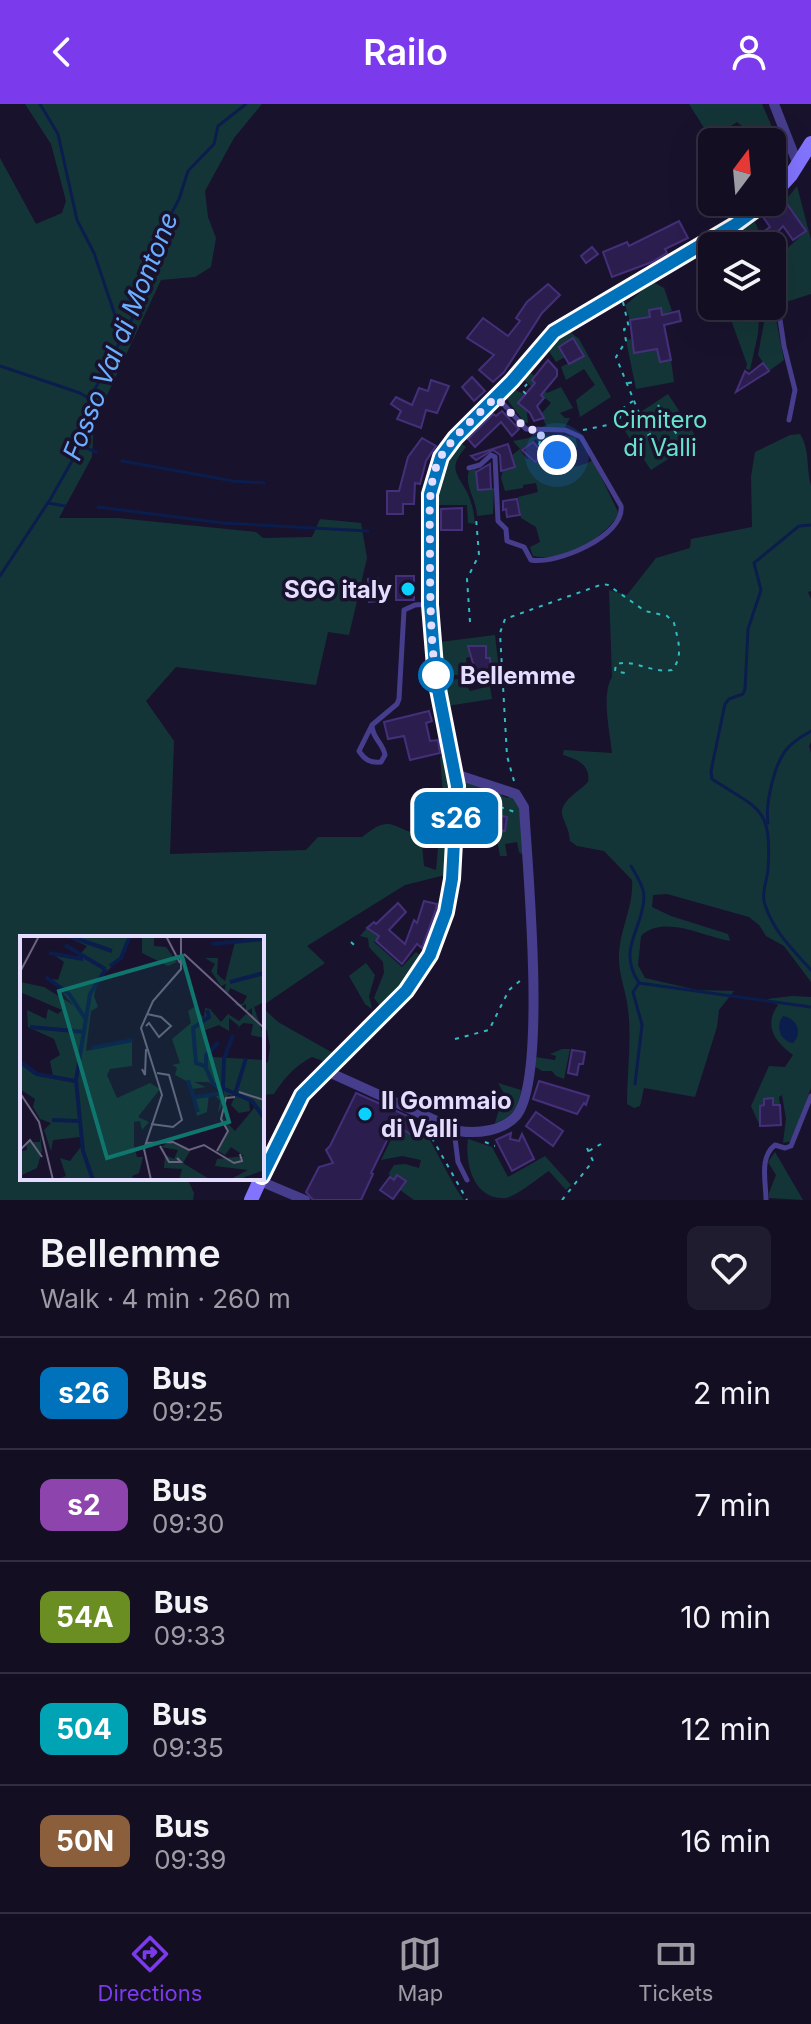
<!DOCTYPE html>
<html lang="en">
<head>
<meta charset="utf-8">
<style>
  body { margin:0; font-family:Inter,sans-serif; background:#201c2f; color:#f1f3f6; height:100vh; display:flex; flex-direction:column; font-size:30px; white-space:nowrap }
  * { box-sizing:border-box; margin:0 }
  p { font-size:26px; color:#9d9ca5 }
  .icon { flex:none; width:44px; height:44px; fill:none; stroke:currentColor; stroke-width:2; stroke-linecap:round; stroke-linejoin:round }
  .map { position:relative; height:1096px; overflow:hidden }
  .panel { display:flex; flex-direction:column; background:#130e22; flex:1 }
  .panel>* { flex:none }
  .badge { padding:0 16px; border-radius:12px; font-size:28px; line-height:52px }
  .needle { width:52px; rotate:16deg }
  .tools { position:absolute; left:698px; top:24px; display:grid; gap:16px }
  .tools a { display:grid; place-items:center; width:88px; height:88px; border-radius:12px; background:#130e22; box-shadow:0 8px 32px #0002,0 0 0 2px #322e40; font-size:40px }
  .you { position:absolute; width:40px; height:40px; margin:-20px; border:6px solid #fff; border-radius:50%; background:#1a73e8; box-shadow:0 0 0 12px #1a73e833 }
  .map>.badge { position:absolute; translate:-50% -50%; box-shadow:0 0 0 4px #fff }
  .round { display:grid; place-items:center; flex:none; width:84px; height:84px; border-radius:12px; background:#201c2f }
  .headline { display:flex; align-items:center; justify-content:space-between; height:136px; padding:0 40px }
  h1 { font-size:38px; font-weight:600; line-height:60px }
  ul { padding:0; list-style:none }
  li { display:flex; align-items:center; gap:24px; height:112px; padding:0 40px; border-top:2px solid #322e40 }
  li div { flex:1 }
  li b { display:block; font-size:30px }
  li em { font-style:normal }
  li .badge { min-width:88px; font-weight:700; text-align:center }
  header { display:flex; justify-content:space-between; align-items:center; height:104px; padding:0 40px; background:#7c3aed; color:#fff; font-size:36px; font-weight:600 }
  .tab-bar { display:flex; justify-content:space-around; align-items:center; height:112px; border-top:2px solid #322e40; background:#130e22; font-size:22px; color:#9d9ca5 }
  .tab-bar a { display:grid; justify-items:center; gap:4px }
  .tab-bar .selected { color:#7c3aed }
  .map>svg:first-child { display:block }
  .green { fill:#143537 }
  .water { fill:#0b1d4c }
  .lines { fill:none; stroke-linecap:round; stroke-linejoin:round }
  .stream { stroke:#0b1d4c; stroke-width:3 }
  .building { fill:#2b1e4e; stroke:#44307a; stroke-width:2 }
  .path { stroke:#31bcc0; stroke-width:2; stroke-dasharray:4 6; stroke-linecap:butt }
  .service { stroke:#463d8c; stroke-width:5 }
  .minor { stroke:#463d8c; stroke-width:10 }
  .secondary { stroke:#8374ff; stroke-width:14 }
  .line-casing { stroke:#fff; stroke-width:18 }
  .line { stroke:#0072bc; stroke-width:12 }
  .walk { stroke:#e4ddff; stroke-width:8; stroke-dasharray:0 14.4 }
  .poi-dot { fill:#09d2ff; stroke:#19122d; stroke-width:3 }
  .stop-dot { fill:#fff; stroke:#0072bc; stroke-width:4 }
  .labels { text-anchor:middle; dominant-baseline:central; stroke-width:7; stroke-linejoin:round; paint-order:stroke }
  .park-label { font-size:24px; fill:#67e2cd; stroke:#19122d }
  .poi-label { font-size:24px; font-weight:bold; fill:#e4ddff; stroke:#19122d; text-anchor:end }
  .stop-label { font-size:24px; font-weight:bold; fill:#e4ddff; stroke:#19122d; text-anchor:start }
  .water-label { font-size:26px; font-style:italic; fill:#6baeff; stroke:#19122d }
  .inset-river { fill:none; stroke:#0b1d4c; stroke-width:4 }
  .inset-road { fill:none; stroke:#6a6381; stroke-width:2 }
  .view { fill:#0f766e; fill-opacity:0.15; stroke:#0f766e; stroke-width:4 }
  .inset-edge { fill:none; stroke:#e4ddff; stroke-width:4 }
</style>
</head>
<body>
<header><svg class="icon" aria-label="back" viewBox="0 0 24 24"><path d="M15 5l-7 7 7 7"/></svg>Railo<svg class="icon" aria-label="person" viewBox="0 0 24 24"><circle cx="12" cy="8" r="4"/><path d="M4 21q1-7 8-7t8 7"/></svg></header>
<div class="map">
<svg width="811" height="1096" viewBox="0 0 811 1096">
  <rect width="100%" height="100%" fill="#19122d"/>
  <g class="green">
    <path d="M25 0H262L234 34 205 87 208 113 216 134 211 163 195 173 161 176 94 319 92 353 59 414H118L256 428 263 434 312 433 320 415 361 419 367 454 349 531 328 528 316 581 176 563 146 597 174 637 170 750 306 746 318 733H362C392 709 390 724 421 731L424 762 436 766 443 690 440 652 445 651 449 690 445 771 405 781 307 842 325 859 262 902V834H22V1074H190L188 1076 194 1089 193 1096H0V54L36 120 62 109 66 97 51 40Z"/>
    <polygon points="689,0 762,0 772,23 756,34 737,18 711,35"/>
    <polygon points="797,82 811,136 811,190 783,199 776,155 806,127 785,97"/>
    <polygon points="755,118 759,127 753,136 754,142 744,142 741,125"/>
    <path d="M653 178 664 184 672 207 666 209 668 221 664 222 661 204 649 206 650 213 630 216 625 201C636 194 642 184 653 178Z"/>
    <polygon points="726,202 760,202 758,230 750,266 746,265 747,260"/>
    <polygon points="765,213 776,215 784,256 769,267 758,251"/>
    <polygon points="568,226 579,235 611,293 580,313 576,296 595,281 584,265 566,276 561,263 584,251 573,235 559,242 565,253 556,258 549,247 553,238"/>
    <polygon points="631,235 634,249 657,245 660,258 671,256 674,278 636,285 627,241 627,236"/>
    <polygon points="529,268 535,272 532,276 547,289 561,283 573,304 560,309 565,314 570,314 565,323 547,324 541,310 551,299 523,275"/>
    <polygon points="514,285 525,291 528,319 524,318 506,294"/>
    <polygon points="668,290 698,336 651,366 621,321"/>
    <path d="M800 330C810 346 806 363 811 382V487L808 488 811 495V638L809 642 811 649V878L784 842 766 832 759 821 749 813 667 790 653 791 652 803 671 812 728 830 730 837C704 833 664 810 641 832L638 861 645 874 697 886 734 887 719 906 717 923 695 993 644 984 640 1002 634 1004 627 1000C627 968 632 936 628 905 626 886 618 870 619 850 620 824 634 802 632 776L604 747 577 742 570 737C569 724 564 719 562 710 560 697 581 686 588 678 591 661 577 655 563 651L564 646 612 649C610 627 601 592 612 573L609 486 627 491 656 454 690 444 691 435 752 423 751 373 755 348 790 331Z"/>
    <path d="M566 331 576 334 577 343 556 355H547V349L536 335 520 346 527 355 529 354 534 359 538 357 548 364C568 359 570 368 593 356L619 410C602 435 565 459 533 452L530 443 540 438 536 423 521 414 518 393 538 388 536 379 523 381V384L505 387 501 374 503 366 515 363 512 351 520 345 513 337 539 332Z"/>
    <path d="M460 338 466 343C448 364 456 368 467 388 472 399 474 408 475 420L468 419 467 401H437L444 366Z"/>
    <path d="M476 365 478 386 494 384 493 410 477 412C477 396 464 382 469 367Z"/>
    <polygon points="495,531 499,567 491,569 490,554 486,554 486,542 469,542 470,553 466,554 467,565 462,571 443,571 440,538"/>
    <polygon points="462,575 470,587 490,582 492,595 447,602 444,579 447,576"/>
    <polygon points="463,675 502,689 502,692 508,694 510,691 519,696 524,752 519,748 517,738 505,740 507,752 500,752 496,730 461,737"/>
    <path d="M367 824 379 832 374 838 402 863 416 848 420 851C408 867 398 894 380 902L374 894 384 869 383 858 369 843 368 834 360 832Z"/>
    <polygon points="366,859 375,871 369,892 372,905 365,900 349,872"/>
    <path d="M792 892 811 893V984L792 1037 783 1039 786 1015 782 991 779 993 780 1001H773V995H764V1001L760 1002V1022L751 1002 769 962 785 963 793 951C775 938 763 922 778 901L767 895Z"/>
    <path d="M262 903 278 918 333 949 323 957 312 953C297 960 283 975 274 990L262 991V960L268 958 270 943 267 926H262Z"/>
    <polygon points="562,945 570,945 564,975 556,972 552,967 542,967 534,962 535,953 555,956 556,952 550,950"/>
    <path d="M498 979 521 986C519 1002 512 1014 495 1019L504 989Z"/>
    <path d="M414 1013C425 1020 450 1079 464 1096H414L400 1086 397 1072 394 1076 390 1073 389 1069 394 1061 405 1060 419 1064 421 1056 402 1052 381 1056 398 1021 408 1025Z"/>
    <path d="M468 1035 492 1043 508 1073 545 1052 571 1081 566 1086 549 1067C538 1074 518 1091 506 1094 472 1096 465 1057 468 1035Z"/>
    <polygon points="775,1048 803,1096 769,1094 769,1089 776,1071 768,1058"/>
  </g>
  <path class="water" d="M783 912C797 914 803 929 793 939 780 937 775 922 783 912Z"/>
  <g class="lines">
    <g class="stream">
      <polyline points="40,0 58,30 77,116 94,149 122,232"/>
      <polyline points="0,262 80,289 93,297"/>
      <polyline points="79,341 96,348"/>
      <polyline points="122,357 233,377 264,379"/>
      <polyline points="48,399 65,402"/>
      <polyline points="98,403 223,419 368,427"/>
      <path d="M811 421 799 422 754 459 761 486 748 525 745 585 743 590 729 595 725 600 711 667 712 675C759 706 772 702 768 765 767 777 761 789 765 801 774 828 793 846 811 866"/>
      <polyline points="0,472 51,394 77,348 92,302 95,285 135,209 154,143 179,95 188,67 214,40 218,22 246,0"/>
      <path d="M768 719C765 701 774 661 786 646 792 638 802 632 811 627"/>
      <path d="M631 762C636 771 644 782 644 792 644 825 616 844 639 879L811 903"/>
      <polyline points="635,980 642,921 633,888 639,879"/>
    </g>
  </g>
  <g class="building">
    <polygon points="785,97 806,127 793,136 783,122 768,139 763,128 770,123 763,113"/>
    <polygon points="711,98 744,98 721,113"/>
    <polygon points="679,117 688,134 665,145 667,149 652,158 612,173 603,148 627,138 629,142"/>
    <polygon points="592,143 598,150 586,159 581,152"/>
    <polygon points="548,180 560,191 542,209 504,268 493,278 479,266 494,251 467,234 483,214 508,232 520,217 516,214 527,198"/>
    <polygon points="661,204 662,211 679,207 681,217 664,221 671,256 660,258 657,245 634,249 630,216 650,213 649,206"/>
    <polygon points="573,234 584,252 569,260 559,243"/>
    <polygon points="548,256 557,266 557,272 541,291 544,294 537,302 544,314 534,317 530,309 518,299 535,279 532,276"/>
    <polygon points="763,259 769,267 736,288 745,267 749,270"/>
    <polygon points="472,273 485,287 474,297 462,283"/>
    <polygon points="431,276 449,282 437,309 426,306 421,324 397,315 401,307 391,300 396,293 412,301 419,284 428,287"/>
    <polygon points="502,307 519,325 512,332 501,318 475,343 468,335 493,310 496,312"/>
    <polygon points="558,331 568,334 547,349 544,342"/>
    <polygon points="422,334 436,342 426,357 420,380 415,379 414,400 403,400 403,410 387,410 387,387 399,387 408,353"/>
    <polygon points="533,338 545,351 535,358 522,346"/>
    <polygon points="508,340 515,363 501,367 500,351 493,346 476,356 471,352"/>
    <polygon points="490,360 491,385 478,386 476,368"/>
    <polygon points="517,395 520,411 507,413 506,405 503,406 503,397"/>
    <polygon points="462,404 462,426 441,426 441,405"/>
    <rect x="396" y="472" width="18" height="24"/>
    <polygon points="378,474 379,497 369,498 368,475"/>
    <polygon points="468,542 486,542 486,554 490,554 491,569 476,570"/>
    <polygon points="429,607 432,617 426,619 430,637 438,636 440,649 410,656 404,632 388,635 384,618"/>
    <polygon points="493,710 507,713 505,727 491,724"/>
    <polygon points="424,797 437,800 436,805 422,844 417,840 402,860 376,837 379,832 367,824 374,818 376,820 398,799 406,808 389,826 405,840 414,816 417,819"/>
    <polygon points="572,946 585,948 583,960 579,960 577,971 568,969"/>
    <polygon points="539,977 589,992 586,1001 584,999 577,1010 533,995"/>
    <polygon points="356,989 412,1014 410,1018 419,1024 413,1032 395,1020 371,1069 373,1070 361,1096 313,1096 306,1088 319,1063 333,1059 326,1046 330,1042"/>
    <polygon points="773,994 773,1001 780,1001 781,1021 760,1022 760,1002 764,1001 764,995"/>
    <polygon points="536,1008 563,1027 553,1042 526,1022"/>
    <polygon points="511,1029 510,1035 519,1037 522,1030 534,1055 512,1067 496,1036"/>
    <polygon points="397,1071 406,1077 393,1095 380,1086 390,1073 394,1076"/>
  </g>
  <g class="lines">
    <g class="path">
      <polyline points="623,198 629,224 624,225 626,237 616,253 639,309 664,350"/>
      <polyline points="628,279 635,278"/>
      <polyline points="526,290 522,286 527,280"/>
      <polyline points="658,301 681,337 690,331"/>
      <polyline points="583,326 618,319 623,304 633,297"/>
      <polyline points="639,337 674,315"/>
      <polyline points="539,341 541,332"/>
      <polyline points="540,341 546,349"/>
      <polyline points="549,347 555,349 560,357"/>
      <polyline points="470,518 467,475 479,451 476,414"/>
      <path d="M514 677 507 652 500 529 505 515 603 480 608 481 645 507 667 512 674 519C678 536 684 552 672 566 653 570 635 555 616 560L615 567 629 570"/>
      <polyline points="500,703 515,708"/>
      <polyline points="351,838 355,842"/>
      <polyline points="455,935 489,926 509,886 521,876"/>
      <polyline points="427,1025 467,1096"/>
      <polyline points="485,1038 495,1042"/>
      <polyline points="589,1047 601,1040"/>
      <polyline points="562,1096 593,1057 586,1042"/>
    </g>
    <g class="service">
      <polyline points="773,169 784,242 795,286 789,316"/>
      <path d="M469 364 480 361 491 351 495 353 498 417 506 425 507 437 524 443 531 456C556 461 625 432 621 402L581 333 565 326 526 325 497 293"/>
      <path d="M372 621C372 634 383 639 385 651L381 658C370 659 365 656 359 647L372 621 397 600 399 595 404 506 415 501 429 500"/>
      <polyline points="454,1026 458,1058 467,1076"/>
      <path d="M766 1096C766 1078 759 1053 775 1041L785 1044 791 1042 811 992"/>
    </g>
    <g class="minor">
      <polyline points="774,0 798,61"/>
      <path d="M324 966 459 1027C477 1030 503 1027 516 1012 548 975 527 759 524 703L516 690 455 670"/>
      <polyline points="260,1077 305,1096"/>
    </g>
    <g class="secondary">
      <polyline points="772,92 791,71 811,39"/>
      <polyline points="262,1072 302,991 406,887 430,851 446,808 452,775 457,682 436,575 430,501 430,390 441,353 455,334 512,277 556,225 733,122 766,98"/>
      <polyline points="251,1096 261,1074"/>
    </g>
  </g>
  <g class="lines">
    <g class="line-casing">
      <polyline id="line" points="262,1072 302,991 406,887 430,851 446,808 452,775 457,682 436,575 430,501 430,390 441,353 455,334 512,277 554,228 733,122 766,98"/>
    </g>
    <use href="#line" class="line"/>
    <path class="walk" d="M436 571V575C430 530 430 486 430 441 430 412 427 383 439 356 452 332 477 312 496 293L526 325 542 327 539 340 546 349 552 347 557 351"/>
  </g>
  <g class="poi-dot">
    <circle cx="408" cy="485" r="8"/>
    <circle cx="365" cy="1010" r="8"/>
  </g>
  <circle class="stop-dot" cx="436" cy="571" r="16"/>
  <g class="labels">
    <g class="park-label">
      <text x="660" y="315">Cimitero<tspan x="660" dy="28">di Valli</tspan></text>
    </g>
    <g class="poi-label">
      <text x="392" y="485">SGG italy</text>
      <text x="381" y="996" text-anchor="start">Il Gommaio<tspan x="381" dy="28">di Valli</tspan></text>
    </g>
    <g class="stop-label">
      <text x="460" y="571">Bellemme</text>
    </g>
    <g class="water-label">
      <text transform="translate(120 232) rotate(-68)">Fosso Val di Montone</text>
    </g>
  </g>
  <g transform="translate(20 832)">
    <rect width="244" height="244" fill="#19122d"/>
    <path d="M45 0H112L101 21 78 45 74 60 78 71 71 75 66 115 112 103V130L90 133 87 139 97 162 130 147 140 153 118 181 129 186 122 194 120 185 114 186V210L117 221H123L119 237 112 240 115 244H35L46 240 40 222 50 225 63 208 60 201 33 204 31 215 24 194 31 187 20 183 13 171 15 163 0 153V127L13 138 33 140 30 125 40 119 34 103 8 91 7 74 26 83 28 73 38 78 42 74 0 56V46L24 51 53 69 31 43 38 44 44 26 34 19 58 21 67 10ZM122 0H134V10L146 11 157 26 148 30 122 17ZM244 0V66L234 71 244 102 231 99 233 88 223 87 216 94 219 90 209 82V95L199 89 183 95 192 121 244 124V234L217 244H209L228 234 195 230 197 223 224 220 211 211 205 219 198 215 209 195 202 181 215 195 235 171 229 165 230 175 219 177 211 169 215 160 208 159 198 177 200 165 194 158 201 155 188 146H174L186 151 173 153 174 160 189 158 187 176 177 180 168 146 155 139 157 132 152 129 160 127 152 103 171 87 168 75 174 71 184 82 185 72 190 73 201 86 208 78 219 85 226 78 232 80V72L226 76V68L220 71 214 68H223L227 60 210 52 208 58 204 56 206 48 201 50 191 35 195 28 185 22H198L197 38 205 45 215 6ZM20 198 22 215 17 232 0 240V215L7 214 6 206H20ZM149 206 170 215 163 227 191 244H159L162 233 144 232 145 219 154 223 158 214 141 211Z" fill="#143537"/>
    <path class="inset-river" d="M49 0 92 15M192 8 244 3M45 9 85 33M29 17 63 23M90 30 101 22 110 0M26 41 49 58 67 85M210 46 244 37M187 74 189 81 173 92 176 127 185 130 193 148 232 165 244 182M10 91 65 96M71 112 113 104M0 126 17 138 55 145M186 131V119L199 106M168 144 178 176M203 151 204 123 213 99M215 158 226 122M175 161 204 157M32 184 59 185M73 244 63 215 56 144 70 58 86 33"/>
    <path class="inset-road" d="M146 0 160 27M164 18 244 92M0 36 19 0M126 90 129 87 139 101 151 90 141 81 127 78M122 133 125 139 126 113M219 156 244 164M0 157 19 186 33 244M131 188 153 191 162 184 149 139 137 137M126 207 153 206 169 214 184 209 214 227 222 225 220 218M140 210 149 226H161L157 222M0 214 10 204 22 221M197 215 208 195 201 183 206 162 215 161M131 244 124 213 142 159 121 92 133 65 161 33V0"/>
    <path class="view" d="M162 20 209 186 87 222 39 55Z"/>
    <rect width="244" height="244" class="inset-edge"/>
  </g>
</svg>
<div class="tools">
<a><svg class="needle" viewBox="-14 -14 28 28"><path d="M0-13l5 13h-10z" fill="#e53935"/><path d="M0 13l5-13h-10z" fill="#9d9ca5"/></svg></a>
<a><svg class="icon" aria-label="layers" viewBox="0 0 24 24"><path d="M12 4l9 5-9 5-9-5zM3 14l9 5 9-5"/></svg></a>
</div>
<div class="you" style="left:557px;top:351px"></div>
<b class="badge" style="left:456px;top:714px;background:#0072bc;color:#fff">s26</b>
</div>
<section class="panel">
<div class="headline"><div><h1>Bellemme</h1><p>Walk · 4 min · 260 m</p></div><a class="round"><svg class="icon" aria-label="heart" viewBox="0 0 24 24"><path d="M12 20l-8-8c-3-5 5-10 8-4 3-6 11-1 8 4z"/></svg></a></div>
<ul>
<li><span class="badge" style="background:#0072bc;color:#fff">s26</span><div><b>Bus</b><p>09:25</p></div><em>2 min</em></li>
<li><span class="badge" style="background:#8e44ad;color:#fff">s2</span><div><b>Bus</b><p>09:30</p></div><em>7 min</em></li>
<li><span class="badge" style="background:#6b8e23;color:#fff">54A</span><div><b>Bus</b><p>09:33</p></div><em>10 min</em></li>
<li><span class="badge" style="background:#00a3b4;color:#fff">504</span><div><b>Bus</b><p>09:35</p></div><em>12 min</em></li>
<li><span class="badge" style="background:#8b5e3c;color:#fff">50N</span><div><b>Bus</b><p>09:39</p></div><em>16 min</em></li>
</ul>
</section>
<nav class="tab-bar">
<a class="selected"><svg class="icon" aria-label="directions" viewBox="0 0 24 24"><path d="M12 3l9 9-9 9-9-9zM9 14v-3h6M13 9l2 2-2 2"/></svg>Directions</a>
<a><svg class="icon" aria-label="map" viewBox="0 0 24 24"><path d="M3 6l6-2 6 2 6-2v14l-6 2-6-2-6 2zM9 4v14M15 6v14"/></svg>Map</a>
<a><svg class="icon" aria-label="tickets" viewBox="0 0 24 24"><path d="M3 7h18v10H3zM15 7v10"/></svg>Tickets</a>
</nav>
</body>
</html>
